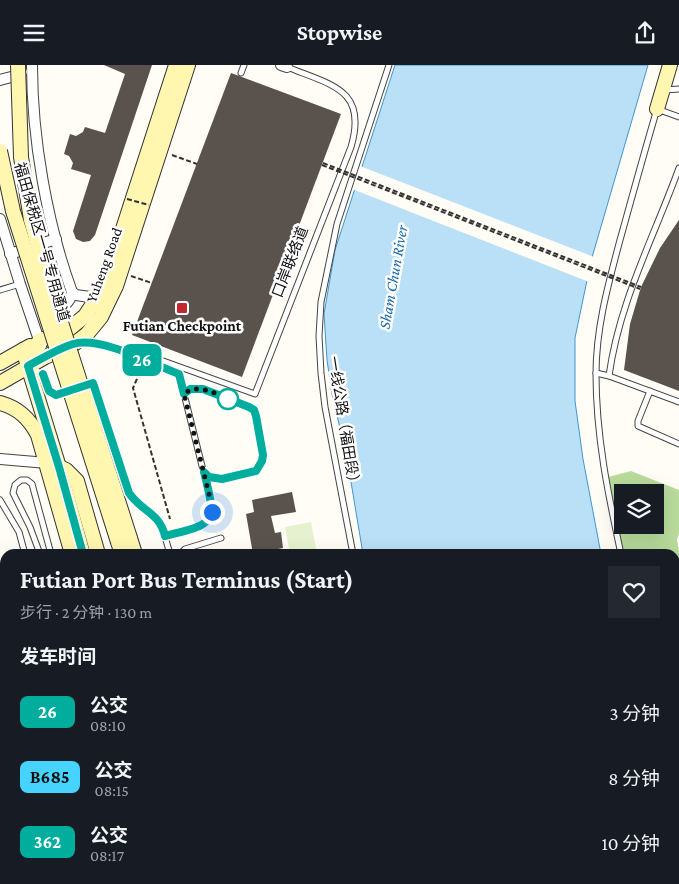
<!DOCTYPE html>
<html lang="zh">
<head>
<meta charset="utf-8">
<style>
  body { margin:0; font-family:"Crimson Pro","Noto Sans SC",serif; background:#242831; color:#f1f3f6; height:100vh; display:flex; flex-direction:column; font-size:19px; white-space:nowrap }
  * { box-sizing:border-box; margin:0 }
  p { font-size:16px; color:#9ea1a6 }
  .icon { flex:none; width:28px; height:28px; fill:none; stroke:currentColor; stroke-width:2; stroke-linecap:round; stroke-linejoin:round }
  .map { position:relative; flex:1; overflow:hidden }
  .side { position:absolute; left:0px; top:484px; width:680px; height:336px; display:flex; flex-direction:column; background:#171b24; border-radius:15px 15px 0 0; box-shadow:0 5px 20px #0002 }
  .side>* { flex:none }
  .badge { padding:0 10px; border-radius:8px; font-size:18px; line-height:32px }
  .buttons { position:absolute; left:614px; top:419px; display:grid; gap:10px }
  .buttons a { display:grid; place-items:center; width:50px; height:50px; border-radius:0px; background:#171b24; box-shadow:0 5px 20px #0002; font-size:25px }
  .you { position:absolute; width:25px; height:25px; margin:-12px; border:4px solid #fff; border-radius:50%; background:#1a73e8; box-shadow:0 0 0 8px #1a73e833 }
  .map>.badge { position:absolute; translate:-50% -50%; box-shadow:0 0 0 2px #fff }
  h2 { padding:0 20px; font-size:19px; line-height:45px }
  .round { display:grid; place-items:center; flex:none; width:52px; height:52px; border-radius:0px; background:#242831 }
  .head { display:flex; align-items:center; justify-content:space-between; height:85px; padding:0 20px }
  h1 { font-size:24px; font-weight:700; line-height:38px }
  ul { padding:0; list-style:none }
  li { display:flex; align-items:center; gap:15px; height:65px; padding:0 20px }
  li div { flex:1 }
  li b { display:block; font-size:19px }
  li em { font-style:normal }
  li .badge { min-width:55px; font-weight:700; text-align:center }
  header { display:flex; justify-content:space-between; align-items:center; height:65px; padding:0 20px; background:#171b24; font-size:22px; font-weight:700 }
  .map>svg:first-child { display:block }
  .green { fill:#d5ebbd }
  .forest { fill:#b9dc9c; fill-rule:evenodd }
  .pitch { fill:#e6f2cf }
  .water { fill:#b9e0f7; stroke:#3f96cf }
  .pier { fill:#fffdf5 }
  .building { fill:#5a524d }
  .lines { fill:none; stroke-linecap:round; stroke-linejoin:round }
  .lane-casing { stroke:#444; stroke-width:7 }
  .street-casing { stroke:#444; stroke-width:12 }
  .secondary-casing { stroke:#333; stroke-width:16 }
  .highway-casing { stroke:#222; stroke-width:21 }
  .path { stroke:#333; stroke-width:2; stroke-dasharray:5 2.5; stroke-linecap:butt }
  .lane { stroke:#fff; stroke-width:5 }
  .street { stroke:#fff; stroke-width:10 }
  .secondary { stroke:#fff6b0; stroke-width:14 }
  .highway { stroke:#f5a25d; stroke-width:19 }
  .secondary-bridge-casing { stroke:#333; stroke-width:16; stroke-linecap:butt }
  .path-bridge { stroke:#333; stroke-width:2; stroke-dasharray:5 2.5; stroke-linecap:butt }
  .secondary-bridge { stroke:#fff6b0; stroke-width:14 }
  .line-casing { stroke:#fff; stroke-width:11 }
  .line { stroke:#01ad9c; stroke-width:8 }
  .walk { stroke:#111; stroke-width:5; stroke-dasharray:0 9 }
  .poi-dot { fill:#c4262e; stroke:#fff; stroke-width:2 }
  .stop-dot { fill:#fff; stroke:#01ad9c; stroke-width:2.5 }
  .labels { text-anchor:middle; dominant-baseline:central; stroke-width:5; stroke-linejoin:round; paint-order:stroke }
  .street-label { font-size:15px; fill:#111; stroke:#fff }
  .poi-label { font-size:15px; font-weight:bold; fill:#111; stroke:#fff }
  .water-label { font-size:16px; font-style:italic; fill:#1768a6; stroke:#fff }
</style>
</head>
<body>
<header><svg class="icon" aria-label="menu" viewBox="0 0 24 24"><path d="M4 6h16M4 12h16M4 18h16"/></svg>Stopwise<svg class="icon" aria-label="share" viewBox="0 0 24 24"><path d="M12 15V3M7 8l5-5 5 5M5 13v7h14v-7"/></svg></header>
<div class="map">
<svg width="679" height="819" viewBox="0 0 679 819">
  <rect width="100%" height="100%" fill="#fffdf5"/>
  <polygon class="green" points="675,587 679,587 679,811 675,790"/>
  <g class="forest">
    <path d="M631 406 679 425V468L677 475 679 487V589L675 588V489H620L608 412ZM622 428H655V460H622Z"/>
    <polygon points="0,722 5,737 5,815 33,815 35,819 0,819"/>
  </g>
  <polygon class="pitch" points="311,457 317,489 290,489 285,462"/>
  <g class="water">
    <polygon points="395,0 648,0 591,196 575,273 575,336 583,394 601,489 363,489 347,393 332,329 327,295 324,249 335,185"/>
    <polygon points="419,815 662,815 662,819 420,819"/>
  </g>
  <polygon class="pier" points="360,101 594,192 589,217 352,124"/>
  <g class="building">
    <polygon points="104,0 152,0 95,170 90,176 83,177 76,174 73,166 91,110 71,104 73,98 69,91 64,89 70,69 76,71 83,67 85,62 105,68 125,9"/>
    <polygon points="231,8 341,49 242,312 132,270"/>
    <polygon points="679,155 679,326 624,305 630,259 641,222 660,183"/>
    <polygon points="292,427 296,447 271,451 275,468 281,467 283,483 278,484 279,489 253,489 246,449 254,447 252,435"/>
  </g>
  <g class="lines">
    <g class="lane-casing">
      <g id="lane">
        <polyline points="241,8 244,0"/>
        <polyline points="665,25 679,24"/>
        <polyline points="0,225 20,219"/>
        <path d="M80 278C110 276 151 298 179 309L211 437C211 442 212 448 210 453 205 464 177 468 165 471"/>
        <path d="M141 294 149 292 155 293 255 329 351 82C368 24 331 20 287 2"/>
        <path d="M31 303 43 309C49 325 49 333 68 327"/>
        <path d="M596 308 609 311C619 237 654 172 679 103"/>
        <polyline points="609,311 679,337"/>
        <polyline points="83,322 93,318 129,428 136,438 155,452 161,458 170,489"/>
        <polyline points="650,326 638,356 638,361 679,379"/>
        <polyline points="184,329 190,324 203,325 249,342 254,345 256,351 263,389 262,396 256,405 222,414 209,412 204,407"/>
        <polyline points="0,435 19,467 25,489"/>
        <polyline points="40,489 30,462 13,428 15,420 21,415 27,415 32,419 51,489"/>
        <polyline points="180,489 185,484 221,473"/>
        <polyline points="353,489 325,342 321,308 319,271 321,237 337,159 389,0"/>
        <path d="M621 489C608 429 596 371 596 309 596 263 608 220 620 175 632 132 644 88 657 44L679 52"/>
        <polyline points="675,587 679,587"/>
        <polyline points="675,800 679,819"/>
        <polyline points="390,815 391,819"/>
      </g>
    </g>
    <g class="street-casing">
      <g id="street">
        <path d="M32 0C32 73 47 159 72 227L76 230 97 233"/>
        <polyline points="281,0 287,2"/>
        <polyline points="0,15 15,11 22,7"/>
        <polyline points="0,154 20,219 41,281"/>
        <polyline points="10,189 56,174"/>
        <path d="M50 246C61 242 70 240 72 227"/>
        <polyline points="0,394 47,398"/>
      </g>
    </g>
    <g class="secondary-casing">
      <g id="secondary">
        <polyline points="657,44 670,0"/>
        <polyline points="23,285 59,402 83,489"/>
        <polyline points="0,298 30,281"/>
        <polyline points="29,301 39,276 69,264 85,251 97,233 111,201 176,0"/>
        <polyline points="0,318 45,292 74,279 87,269 101,252 116,221 188,0"/>
        <path d="M0 338C18 343 29 353 38 370L72 489"/>
        <polyline points="57,401 66,405 77,416 98,489"/>
        <polyline points="130,473 135,489"/>
        <polyline points="118,477 122,489"/>
        <polyline points="159,815 160,819"/>
        <polyline points="215,815 216,819"/>
        <polyline points="316,815 317,819"/>
        <polyline points="344,815 345,819"/>
        <polyline points="368,815 369,819"/>
      </g>
    </g>
    <g class="highway-casing">
      <g id="highway">
        <polyline points="0,556 5,570"/>
        <polyline points="0,647 5,662"/>
        <polyline points="0,694 5,708"/>
        <polyline points="42,815 44,819"/>
        <polyline points="90,815 93,819"/>
      </g>
    </g>
    <g class="path">
      <polyline points="172,90 197,99"/>
      <polyline points="131,211 152,218"/>
      <polyline points="140,307 133,323 170,454"/>
    </g>
    <use href="#lane" class="lane"/>
    <use href="#street" class="street"/>
    <use href="#secondary" class="secondary"/>
    <use href="#highway" class="highway"/>
    <g class="secondary-bridge-casing">
      <g id="secondary-bridge">
        <polyline points="18,0 21,92 31,155 49,220 130,473"/>
        <polyline points="0,86 13,146 118,477"/>
      </g>
    </g>
    <g class="path-bridge">
      <polyline points="323,98 641,222"/>
      <polyline points="322,100 640,224"/>
      <polyline points="127,134 149,140"/>
    </g>
    <use href="#secondary-bridge" class="secondary-bridge"/>
  </g>
  <g class="lines">
    <g class="line-casing">
      <path id="line" d="M43 309 49 326 56 330 93 318 129 428C142 447 159 447 165 471 216 459 217 458 204 407L209 412 222 414 256 406 262 396 263 390 256 351 254 345 249 342 203 324H190L184 329 179 309C152 299 101 271 73 279 57 284 43 293 28 301L59 402 83 489"/>
    </g>
    <use href="#line" class="line"/>
    <path class="walk" d="M212 447 211 437 184 329C197 318 214 328 228 334"/>
  </g>
  <rect class="poi-dot" x="176" y="237" width="12" height="12" rx="2.5"/>
  <circle class="stop-dot" cx="228" cy="334" r="10"/>
  <g class="labels">
    <g class="street-label">
      <text transform="translate(42 177) rotate(74)">福田保税区一号专用通道</text>
      <text transform="translate(290 197) rotate(-69)">口岸联络道</text>
      <text transform="translate(104 200) rotate(-70)">Yuheng Road</text>
      <text transform="translate(344 358) rotate(81)">一线公路（福田段）</text>
    </g>
    <g class="poi-label">
      <text x="182" y="261">Futian Checkpoint</text>
    </g>
    <g class="water-label">
      <text transform="translate(393 212) rotate(-80)">Sham Chun River</text>
    </g>
  </g>
</svg>
<div class="buttons">
<a><svg class="icon" aria-label="layers" viewBox="0 0 24 24"><path d="M12 4l9 5-9 5-9-5zM3 14l9 5 9-5"/></svg></a>
</div>
<div class="you" style="left:212px;top:447px"></div>
<b class="badge" style="left:142px;top:295px;background:#01ad9c;color:#fff">26</b>
<section class="side">
<div class="head"><div><h1>Futian Port Bus Terminus (Start)</h1><p>步行 · 2 分钟 · 130 m</p></div><a class="round"><svg class="icon" aria-label="heart" viewBox="0 0 24 24"><path d="M12 20l-8-8c-3-5 5-10 8-4 3-6 11-1 8 4z"/></svg></a></div>
<h2>发车时间</h2>
<ul>
<li><span class="badge" style="background:#01ad9c;color:#fff">26</span><div><b>公交</b><p>08:10</p></div><em>3 分钟</em></li>
<li><span class="badge" style="background:#46d4ff;color:#111">B685</span><div><b>公交</b><p>08:15</p></div><em>8 分钟</em></li>
<li><span class="badge" style="background:#01ad9c;color:#fff">362</span><div><b>公交</b><p>08:17</p></div><em>10 分钟</em></li>
</ul>
</section>
</div>
</body>
</html>
